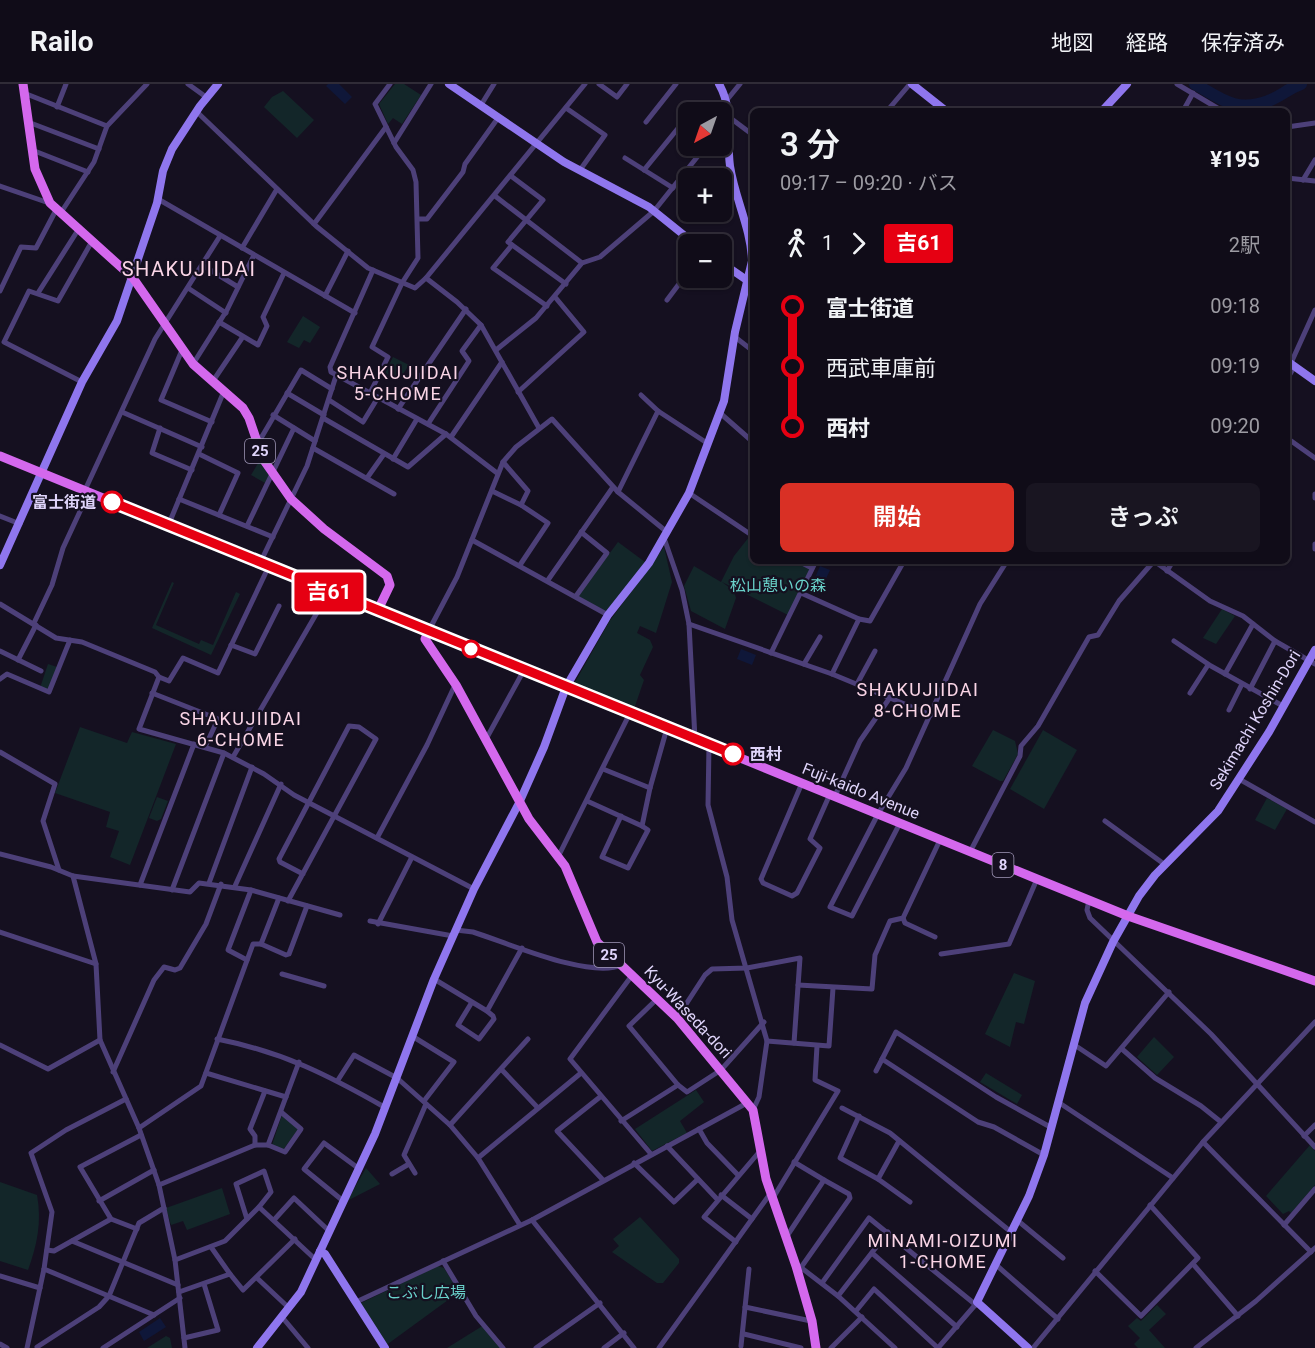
<!DOCTYPE html>
<html lang="ja">
<head>
<meta charset="utf-8">
<style>
  body { margin:0; font-family:Roboto,"Noto Sans JP",sans-serif; background:#191521; color:#f1f3f6; height:100vh; display:flex; flex-direction:column; font-size:22px; white-space:nowrap }
  * { box-sizing:border-box; margin:0 }
  p { font-size:20px; color:#9c9ba2 }
  .icon { flex:none; width:33px; height:33px; fill:none; stroke:currentColor; stroke-width:2; stroke-linecap:round; stroke-linejoin:round }
  .map { position:relative; flex:1; overflow:hidden }
  .sheet { position:absolute; left:750px; top:24px; width:540px; height:456px; display:flex; flex-direction:column; background:#100c18; border-radius:9px; box-shadow:0 2px 4px #0004,0 0 0 2px #302c37 }
  .sheet>* { flex:none }
  .badge { padding:0 12px; border-radius:4px; font-size:21px; line-height:39px }
  .needle { width:39px; rotate:220deg }
  .controls { position:absolute; left:678px; top:18px; display:grid; gap:12px }
  .controls a { display:grid; place-items:center; width:54px; height:54px; border-radius:9px; background:#100c18; box-shadow:0 2px 4px #0004,0 0 0 2px #302c37; font-size:30px }
  .map>.badge { position:absolute; translate:-50% -50%; box-shadow:0 0 0 3px #fff }
  .legs { display:flex; align-items:center; gap:9px; height:66px; padding:0 30px; font-size:20px }
  .legs p { margin-inline-start:auto }
  .head { display:flex; align-items:center; justify-content:space-between; height:102px; padding:0 30px }
  h1 { font-size:33px; font-weight:600; line-height:45px }
  .cta { display:flex; gap:12px; margin-top:auto; padding:12px 30px }
  .cta a { flex:1; height:69px; border-radius:9px; background:#d93025; color:#fff; font-size:24px; font-weight:600; line-height:69px; text-align:center }
  .cta a+a { background:#191521; color:#f1f3f6 }
  ul { padding:0 30px; list-style:none }
  li { display:flex; align-items:center; gap:21px; height:60px; font-size:22px }
  li i { display:grid; place-items:center; width:9px; height:100%; margin:0 8px; background:currentColor }
  li i::after { content:''; width:15px; height:15px; margin:-8px; border:4px solid; border-radius:50%; background:#100c18 }
  li p { margin-inline-start:auto }
  li:first-child i { background:linear-gradient(#0000 50%,currentColor 0) }
  li:last-child i { background:linear-gradient(currentColor 50%,#0000 0) }
  header { display:flex; align-items:center; gap:36px; box-sizing:border-box; height:84px; padding:0 30px; background:#100c18; border-bottom:2px solid #302c37 }
  header strong { font-size:28px }
  nav { display:flex; gap:33px; margin-inline-start:auto; font-size:21px }
  .map>svg:first-child { display:block }
  .green { fill:#132629 }
  .water { fill:#0f1739 }
  .lines { fill:none; stroke-linecap:round; stroke-linejoin:round }
  .river { stroke:#0f1739; stroke-width:12 }
  .street { stroke:#4d4079; stroke-width:5 }
  .secondary { stroke:#8f76ee; stroke-width:8 }
  .primary { stroke:#d468ed; stroke-width:9 }
  .line-1-casing { stroke:#fff; stroke-width:14 }
  .line-1 { stroke:#e60012; stroke-width:9 }
  .stop-1-dot { fill:#fff; stroke:#e60012; stroke-width:3 }
  .labels { text-anchor:middle; dominant-baseline:central; stroke-width:4.5; stroke-linejoin:round; paint-order:stroke }
  .shield { fill:#151020; stroke:#a299b9; stroke-width:1.5 }
  .shield-label { font-size:15px; font-weight:bold; fill:#dfd4fa }
  .stop-label { font-size:16px; font-weight:bold; fill:#dfd4fa; stroke:#151020; text-anchor:end }
  .park-label { font-size:16px; fill:#69d1ca; stroke:#151020 }
  .street-label { font-size:16px; fill:#dfd4fa; stroke:#151020 }
  .neighbourhood-label { font-size:18px; letter-spacing:1.5px; fill:#fad5e6; stroke:#151020 }
  .quarter-label { font-size:20px; letter-spacing:1.5px; fill:#fad5e6; stroke:#151020 }
</style>
</head>
<body>
<header>
<strong>Railo</strong>
<nav><a>地図</a><a>経路</a><a>保存済み</a></nav>
</header>
<div class="map">
<svg width="1315" height="1264" viewBox="0 0 1315 1264">
  <rect width="100%" height="100%" fill="#151020"/>
  <g class="green">
    <polygon points="395,0 404,0 421,11 402,40 393,34 388,40 379,20"/>
    <polygon points="283,7 314,36 297,54 264,23 272,13"/>
    <polygon points="303,232 320,243 310,259 304,256 299,264 287,258"/>
    <polygon points="393,273 409,281 399,296 385,289"/>
    <polygon points="260,376 269,391 265,399 251,391"/>
    <polygon points="749,453 753,456 753,477 794,477 810,485 788,531 722,498 734,507 736,514 725,545 691,527 684,502 694,482 721,498 734,472"/>
    <polygon points="618,458 645,478 607,528 578,512"/>
    <polygon points="664,463 672,498 656,549 640,542 637,549 650,556 653,563 640,591 644,596 634,625 574,600 609,538"/>
    <polygon points="172,498 174,499 156,541 199,560 201,556 213,561 236,508 240,510 211,571 152,544"/>
    <polygon points="1222,525 1235,532 1216,560 1203,554"/>
    <polygon points="48,580 57,583 49,605 46,606 40,604"/>
    <polygon points="80,643 127,659 132,648 176,660 130,781 110,773 119,747 106,743 110,728 55,709"/>
    <polygon points="993,646 1015,657 1018,670 1003,697 1000,697 972,682"/>
    <polygon points="1043,646 1077,666 1044,725 1010,705"/>
    <polygon points="157,713 168,717 161,735 157,737 149,734"/>
    <polygon points="1267,714 1287,725 1275,746 1255,736"/>
    <polygon points="1014,889 1035,897 1024,940 1016,938 1010,963 985,950"/>
    <polygon points="1154,953 1174,973 1157,991 1137,973"/>
    <polygon points="986,989 1022,1011 1017,1020 980,998"/>
    <polygon points="696,1006 704,1018 680,1037 687,1049 652,1067 635,1045"/>
    <polygon points="282,1031 299,1044 283,1066 272,1061"/>
    <polygon points="1310,1061 1315,1067 1315,1101 1291,1129 1289,1127 1283,1130 1266,1112"/>
    <polygon points="366,1084 380,1100 347,1117"/>
    <path d="M0 1098 37 1111C42 1138 37 1161 28 1186L0 1177Z"/>
    <polygon points="222,1104 230,1130 187,1146 183,1137 171,1141 166,1124"/>
    <polygon points="640,1133 679,1175 679,1179 663,1199 657,1199 612,1168 619,1162 613,1155"/>
    <polygon points="438,1182 444,1184 459,1208 385,1262 359,1220"/>
    <polygon points="1157,1221 1166,1230 1149,1246 1165,1264 1138,1264 1134,1260 1140,1254 1128,1242 1137,1234 1141,1237"/>
    <polygon points="484,1241 501,1264 447,1264"/>
    <polygon points="166,1252 170,1254 172,1264 147,1264"/>
  </g>
  <g class="water">
    <polygon points="328,0 339,0 352,13 345,20 326,2"/>
    <polygon points="820,482 830,486 819,510 810,506"/>
    <polygon points="741,565 756,571 752,581 737,575"/>
    <polygon points="160,1234 166,1243 144,1257 139,1248"/>
  </g>
  <g class="lines">
    <path class="river" d="M1195 0C1221 15 1236 29 1268 17 1280 13 1289 4 1301 0"/>
    <g class="street">
      <polyline points="188,0 206,13"/>
      <polyline points="599,0 617,13 627,0"/>
      <polyline points="1177,0 1219,25"/>
      <polyline points="24,9 107,42"/>
      <polyline points="726,17 740,0"/>
      <polyline points="481,21 494,0"/>
      <polyline points="57,23 66,0"/>
      <polyline points="566,24 605,51 580,86"/>
      <polyline points="196,27 316,142 368,184 415,204 426,194"/>
      <polyline points="887,27 910,0"/>
      <polyline points="1183,27 1193,9"/>
      <polyline points="691,28 692,28"/>
      <polyline points="729,33 753,51"/>
      <polyline points="28,38 99,65"/>
      <polyline points="646,38 676,0"/>
      <polyline points="1287,43 1315,39"/>
      <polyline points="394,59 431,0"/>
      <polyline points="32,66 88,88"/>
      <polyline points="625,74 673,104"/>
      <polyline points="644,86 688,32"/>
      <polyline points="511,92 543,116 508,158 566,200"/>
      <polyline points="1287,94 1315,97"/>
      <polyline points="1303,96 1315,76"/>
      <polyline points="0,102 49,119"/>
      <polyline points="495,112 582,179"/>
      <polyline points="158,115 355,229"/>
      <polyline points="60,130 94,78 107,42 147,0"/>
      <polyline points="418,135 427,135 463,88 465,80 498,34"/>
      <polyline points="314,140 386,43"/>
      <polyline points="512,161 493,184 547,222"/>
      <polyline points="242,164 277,105"/>
      <polyline points="202,181 238,203"/>
      <polyline points="373,186 330,283 331,288 446,350 497,389"/>
      <polyline points="188,204 226,229"/>
      <polyline points="0,207 21,163 36,164 56,126"/>
      <polyline points="38,209 78,146"/>
      <polyline points="325,212 348,167"/>
      <polyline points="667,216 688,188"/>
      <polyline points="219,238 258,261 267,242 263,233 284,189"/>
      <polyline points="735,253 753,267"/>
      <polyline points="182,266 161,316 212,338"/>
      <polyline points="496,266 536,234 582,179 600,173 654,127 706,62"/>
      <polyline points="1291,279 1315,226"/>
      <polyline points="193,280 227,226 254,171"/>
      <polyline points="1287,295 1295,282"/>
      <polyline points="213,297 242,254"/>
      <polyline points="82,298 4,258 29,207 58,217 91,159"/>
      <polyline points="518,308 584,248 555,213"/>
      <polyline points="287,309 324,331"/>
      <polyline points="369,311 388,273 372,263 402,199 418,174 416,98 413,86 396,63 375,20 390,0"/>
      <polyline points="641,311 658,327 707,359"/>
      <polyline points="329,316 363,338 377,315"/>
      <polyline points="398,325 466,225"/>
      <polyline points="122,328 202,363"/>
      <polyline points="720,329 753,358"/>
      <polyline points="273,331 315,357"/>
      <polyline points="323,334 408,383 446,350"/>
      <polyline points="428,340 469,277 462,267 481,241"/>
      <polyline points="160,344 152,369 192,386"/>
      <polyline points="539,344 481,241 457,218 426,194 585,0"/>
      <polyline points="451,353 502,278"/>
      <polyline points="1287,354 1315,374"/>
      <polyline points="257,361 301,286 332,305"/>
      <polyline points="313,364 394,410"/>
      <polyline points="199,370 238,389 219,431"/>
      <polyline points="393,375 417,335"/>
      <polyline points="503,378 528,407 521,421"/>
      <polyline points="367,394 384,370"/>
      <polyline points="85,406 155,255 220,152"/>
      <polyline points="492,407 521,421 548,439 520,481"/>
      <polyline points="618,408 658,327"/>
      <polyline points="689,409 753,452"/>
      <polyline points="1315,410 1315,414"/>
      <polyline points="179,415 273,453"/>
      <polyline points="0,432 20,440"/>
      <polyline points="168,442 224,307"/>
      <polyline points="247,442 294,344"/>
      <polyline points="664,454 682,506 689,540 695,655"/>
      <polyline points="472,456 608,531"/>
      <polyline points="1315,460 1315,465"/>
      <polyline points="798,477 812,484"/>
      <polyline points="260,479 307,382 336,292"/>
      <polyline points="1167,487 1173,477"/>
      <polyline points="548,496 613,403"/>
      <polyline points="801,509 859,535 870,537 904,477"/>
      <polyline points="576,512 607,469 581,448"/>
      <polyline points="0,520 56,554 82,558 155,588 159,593 169,597 183,574 218,589 268,484"/>
      <polyline points="34,539 52,501 63,464 89,408"/>
      <polyline points="689,540 832,590 931,631"/>
      <polyline points="428,548 457,493 503,378 516,363 552,335 618,408 667,448"/>
      <polyline points="1174,557 1211,582 1283,622"/>
      <polyline points="231,561 255,570 279,522"/>
      <polyline points="0,567 41,587"/>
      <polyline points="771,569 816,477"/>
      <polyline points="18,576 36,541"/>
      <polyline points="804,580 820,553"/>
      <polyline points="832,590 859,535"/>
      <polyline points="1225,590 1253,540"/>
      <polyline points="159,593 139,645 224,669 264,690 294,711 474,805"/>
      <polyline points="0,595 7,590 49,608 70,556"/>
      <polyline points="857,600 875,567"/>
      <polyline points="1250,605 1275,557"/>
      <polyline points="152,609 218,635 205,663"/>
      <polyline points="1190,609 1208,581"/>
      <polyline points="1229,626 1242,600"/>
      <polyline points="485,657 524,586"/>
      <polyline points="709,661 708,721 727,793 732,836 767,957 759,1013 753,1026"/>
      <polyline points="0,668 55,700 43,737 59,786"/>
      <polyline points="233,673 329,508"/>
      <polyline points="603,685 650,704"/>
      <polyline points="1239,695 1315,738"/>
      <polyline points="802,699 761,795 763,799 792,812 797,809 820,764 810,755 830,710"/>
      <polyline points="835,712 860,657 891,612"/>
      <polyline points="587,717 642,742"/>
      <polyline points="621,732 602,773 628,784 648,746 642,742 650,704 667,644"/>
      <polyline points="1105,737 1164,780"/>
      <polyline points="900,739 852,832 830,823 878,730 906,684 980,520 1007,477"/>
      <polyline points="377,754 427,661 455,601"/>
      <polyline points="970,768 1020,672 1021,662 1038,642 1089,553 1098,551 1119,517 1154,477 1210,517 1243,532 1275,557 1315,580"/>
      <polyline points="0,770 51,783 73,792 190,808 199,799 251,806 340,831"/>
      <polyline points="559,771 630,629"/>
      <polyline points="73,792 96,880 100,956 139,1044 159,1101 175,1176 185,1264"/>
      <polyline points="209,799 252,683"/>
      <polyline points="140,801 194,660"/>
      <polyline points="235,802 281,700"/>
      <polyline points="172,806 224,669"/>
      <polyline points="279,814 261,860 286,871 289,870 307,822"/>
      <polyline points="1089,816 1087,826 1090,834 1211,950 1315,1063"/>
      <polyline points="288,817 376,655 359,643 349,642 279,775 280,778 303,790"/>
      <polyline points="903,834 905,839 935,853"/>
      <polyline points="370,837 453,852"/>
      <polyline points="378,840 412,773"/>
      <path d="M456 846 473 848C508 859 589 895 622 881"/>
      <polyline points="0,848 96,880"/>
      <polyline points="941,870 1009,860 1037,795"/>
      <polyline points="247,876 228,866 251,806"/>
      <polyline points="282,890 324,902"/>
      <polyline points="633,890 570,975 651,1070"/>
      <polyline points="434,895 487,927 493,932 494,935 479,955 458,941 472,918"/>
      <polyline points="798,901 872,905 875,871 890,837 903,834 940,756"/>
      <polyline points="658,914 629,942 678,1001 687,1008 721,986 764,938"/>
      <polyline points="487,927 522,864"/>
      <polyline points="677,934 705,891 712,885 747,884 800,874 794,959"/>
      <polyline points="412,952 454,978 424,1017"/>
      <path d="M217 955C283 968 328 991 386 1024"/>
      <polyline points="767,957 829,962 833,904"/>
      <polyline points="1073,960 1106,982 1169,908"/>
      <polyline points="0,961 48,985 100,956"/>
      <polyline points="1122,965 1155,994 1201,1022 1221,1038"/>
      <polyline points="882,975 978,1038 994,1043 1044,1071"/>
      <polyline points="502,986 538,1024"/>
      <polyline points="876,987 896,948 996,1013 1052,1044"/>
      <polyline points="113,988 154,896 164,883 175,886 180,884 206,840 221,800"/>
      <polyline points="206,989 286,1013"/>
      <polyline points="338,996 354,971 397,994 450,1041 478,1074 520,1141"/>
      <polyline points="600,1013 557,1047 603,1096"/>
      <polyline points="1058,1018 1173,1094"/>
      <polyline points="842,1024 890,1049 1011,1148"/>
      <polyline points="859,1032 840,1074 878,1095"/>
      <polyline points="621,1037 678,1001"/>
      <polyline points="450,1041 528,955"/>
      <polyline points="139,1044 201,1002 253,860 261,860"/>
      <polyline points="699,1045 707,1059 738,1091"/>
      <polyline points="1304,1052 1315,1041"/>
      <polyline points="899,1057 878,1095 910,1118"/>
      <polyline points="1203,1058 1311,1168"/>
      <polyline points="255,1061 255,1052 250,1045 265,1007"/>
      <polyline points="268,1061 285,1068 301,1045 281,1028"/>
      <polyline points="667,1062 717,1115"/>
      <polyline points="478,1074 581,989"/>
      <polyline points="794,1078 824,1096"/>
      <polyline points="634,1079 674,1118 698,1095"/>
      <polyline points="415,1089 404,1071 426,1020"/>
      <polyline points="392,1090 409,1080"/>
      <polyline points="159,1101 255,1061 268,1061 299,978"/>
      <polyline points="721,1111 752,1135"/>
      <polyline points="773,1114 838,1007 815,996 817,962"/>
      <polyline points="342,1116 304,1085 324,1059 358,1084"/>
      <polyline points="99,1117 154,1086"/>
      <polyline points="111,1135 80,1083 141,1051"/>
      <polyline points="247,1135 236,1100 264,1087 271,1108 259,1123"/>
      <polyline points="274,1136 294,1114 328,1146"/>
      <polyline points="532,1136 634,1264"/>
      <polyline points="1017,1136 1063,1174"/>
      <polyline points="1284,1141 1315,1105"/>
      <polyline points="787,1152 824,1096 849,1110 850,1114 802,1182"/>
      <polyline points="72,1157 178,1201"/>
      <polyline points="736,1158 704,1133 760,1067"/>
      <polyline points="211,1163 230,1190"/>
      <polyline points="47,1166 54,1167 111,1135 137,1145"/>
      <polyline points="872,1169 957,1243"/>
      <polyline points="175,1176 225,1157 259,1123 316,1176"/>
      <polyline points="443,1177 476,1232 503,1264"/>
      <polyline points="995,1180 1058,1235"/>
      <polyline points="1193,1180 1238,1232"/>
      <polyline points="799,1182 838,1212 895,1264"/>
      <polyline points="44,1185 154,1231"/>
      <polyline points="1095,1187 1141,1232 1198,1174 1150,1121"/>
      <polyline points="0,1192 40,1204"/>
      <polyline points="257,1194 289,1224"/>
      <polyline points="822,1199 869,1134 976,1221"/>
      <polyline points="179,1208 230,1190 243,1206 295,1155"/>
      <polyline points="838,1212 888,1148"/>
      <polyline points="356,1218 532,1136 747,1019"/>
      <polyline points="745,1223 811,1237"/>
      <polyline points="856,1227 874,1205 938,1264"/>
      <polyline points="282,1233 308,1264"/>
      <polyline points="744,1250 801,1264"/>
      <polyline points="184,1254 218,1246 204,1200"/>
      <polyline points="0,1260 7,1264"/>
      <polyline points="741,1262 749,1185"/>
      <polyline points="37,1263 99,1223 109,1212 139,1139 164,1124"/>
      <polyline points="27,1264 44,1185 52,1128 31,1069 66,1046 126,1015"/>
      <polyline points="103,1264 180,1214"/>
      <polyline points="536,1264 600,1219"/>
      <polyline points="604,1264 624,1249"/>
      <polyline points="659,1264 770,1110"/>
      <polyline points="831,1264 862,1233"/>
      <polyline points="938,1264 976,1220"/>
      <polyline points="1033,1264 1203,1058 1315,938"/>
      <polyline points="1196,1264 1256,1217 1315,1164"/>
    </g>
    <g class="secondary">
      <polyline points="449,0 564,78 649,123 695,160"/>
      <polyline points="912,0 946,27"/>
      <polyline points="1102,27 1127,0"/>
      <polyline points="722,179 751,199"/>
      <polyline points="1287,277 1315,297"/>
      <polyline points="0,481 82,298 117,237 157,119 163,87 172,65 200,22 218,0"/>
      <polyline points="320,1167 325,1170 385,1264"/>
      <path d="M257 1264 301 1208 375 1050 434 895 474 805 519 719 544 663 566 603 608 531 649 479 689 409 724 317 735 248 752 177C751 144 735 115 730 82 726 54 734 26 719 0"/>
      <polyline points="1028,1264 977,1218 1029,1112 1044,1071 1085,919 1113,858 1139,812 1155,791 1218,727 1269,648 1315,566"/>
    </g>
    <g class="primary">
      <polyline points="23,0 35,85 50,119 133,194 193,280 243,324 249,334 263,375 291,415 324,445 387,492 390,501 377,528"/>
      <polyline points="0,372 1037,795 1128,832 1315,897"/>
      <polyline points="428,548 425,555 456,601 529,735 565,782 597,858 677,934 753,1026 766,1095 796,1182 812,1237 816,1264"/>
    </g>
  </g>
  <g class="lines">
    <g class="line-1-casing">
      <polyline id="line-1" points="112,418 733,670"/>
    </g>
    <use href="#line-1" class="line-1"/>
  </g>
  <g class="stop-1-dot">
    <circle cx="112" cy="418" r="10"/>
    <circle cx="471" cy="565" r="8"/>
    <circle cx="733" cy="670" r="10"/>
  </g>
  <g class="labels">
    <g class="shield">
      <rect x="245" y="355" width="30" height="24" rx="4.5"/>
      <rect x="992.5" y="769" width="21" height="24" rx="4.5"/>
      <rect x="594" y="859" width="30" height="24" rx="4.5"/>
    </g>
    <g class="shield-label">
      <text x="260" y="367">25</text>
      <text x="1003" y="781">8</text>
      <text x="609" y="871">25</text>
    </g>
    <g class="stop-label">
      <text x="96" y="418">富士街道</text>
      <text x="750" y="670" text-anchor="start">西村</text>
    </g>
    <g class="park-label">
      <text x="778" y="501">松山憩いの森</text>
      <text x="426" y="1208">こぶし広場</text>
    </g>
    <g class="street-label">
      <text transform="translate(1255 636) rotate(-59)">Sekimachi Koshin-Dori</text>
      <text transform="translate(861 707) rotate(22)">Fuji-kaido Avenue</text>
      <text transform="translate(688 928) rotate(47)">Kyu-Waseda-dori</text>
    </g>
    <g class="neighbourhood-label">
      <text x="398" y="288">SHAKUJIIDAI<tspan x="398" dy="21">5-CHOME</tspan></text>
      <text x="918" y="605">SHAKUJIIDAI<tspan x="918" dy="21">8-CHOME</tspan></text>
      <text x="241" y="634">SHAKUJIIDAI<tspan x="241" dy="21">6-CHOME</tspan></text>
      <text x="943" y="1156">MINAMI-OIZUMI<tspan x="943" dy="21">1-CHOME</tspan></text>
    </g>
    <g class="quarter-label">
      <text x="189" y="185">SHAKUJIIDAI</text>
    </g>
  </g>
</svg>
<div class="controls">
<a><svg class="needle" viewBox="-14 -14 28 28"><path d="M0-13l5 13h-10z" fill="#e53935"/><path d="M0 13l5-13h-10z" fill="#9c9ba2"/></svg></a>
<a>+</a>
<a>−</a>
</div>
<b class="badge" style="left:329px;top:508px;background:#e60012;color:#fff">吉61</b>
<section class="sheet">
<div class="head"><div><h1>3 分</h1><p>09:17 – 09:20 · バス</p></div><b>¥195</b></div>
<div class="legs"><svg class="icon" aria-label="walk" viewBox="0 0 24 24"><circle cx="13" cy="4" r="2"/><path d="M13 8l-2 6 4 7M11 14l-3 7M7 12l3-4h3l4 4"/></svg>1<svg class="icon" aria-label="forward" viewBox="0 0 24 24"><path d="M9 5l7 7-7 7"/></svg><b class="badge" style="background:#e60012;color:#fff">吉61</b><p>2駅</p></div>
<ul>
<li><i style="color:#e60012"></i><b>富士街道</b><p>09:18</p></li>
<li><i style="color:#e60012"></i><span>西武車庫前</span><p>09:19</p></li>
<li><i style="color:#e60012"></i><b>西村</b><p>09:20</p></li>
</ul>
<div class="cta"><a>開始</a><a>きっぷ</a></div>
</section>
</div>
</body>
</html>
